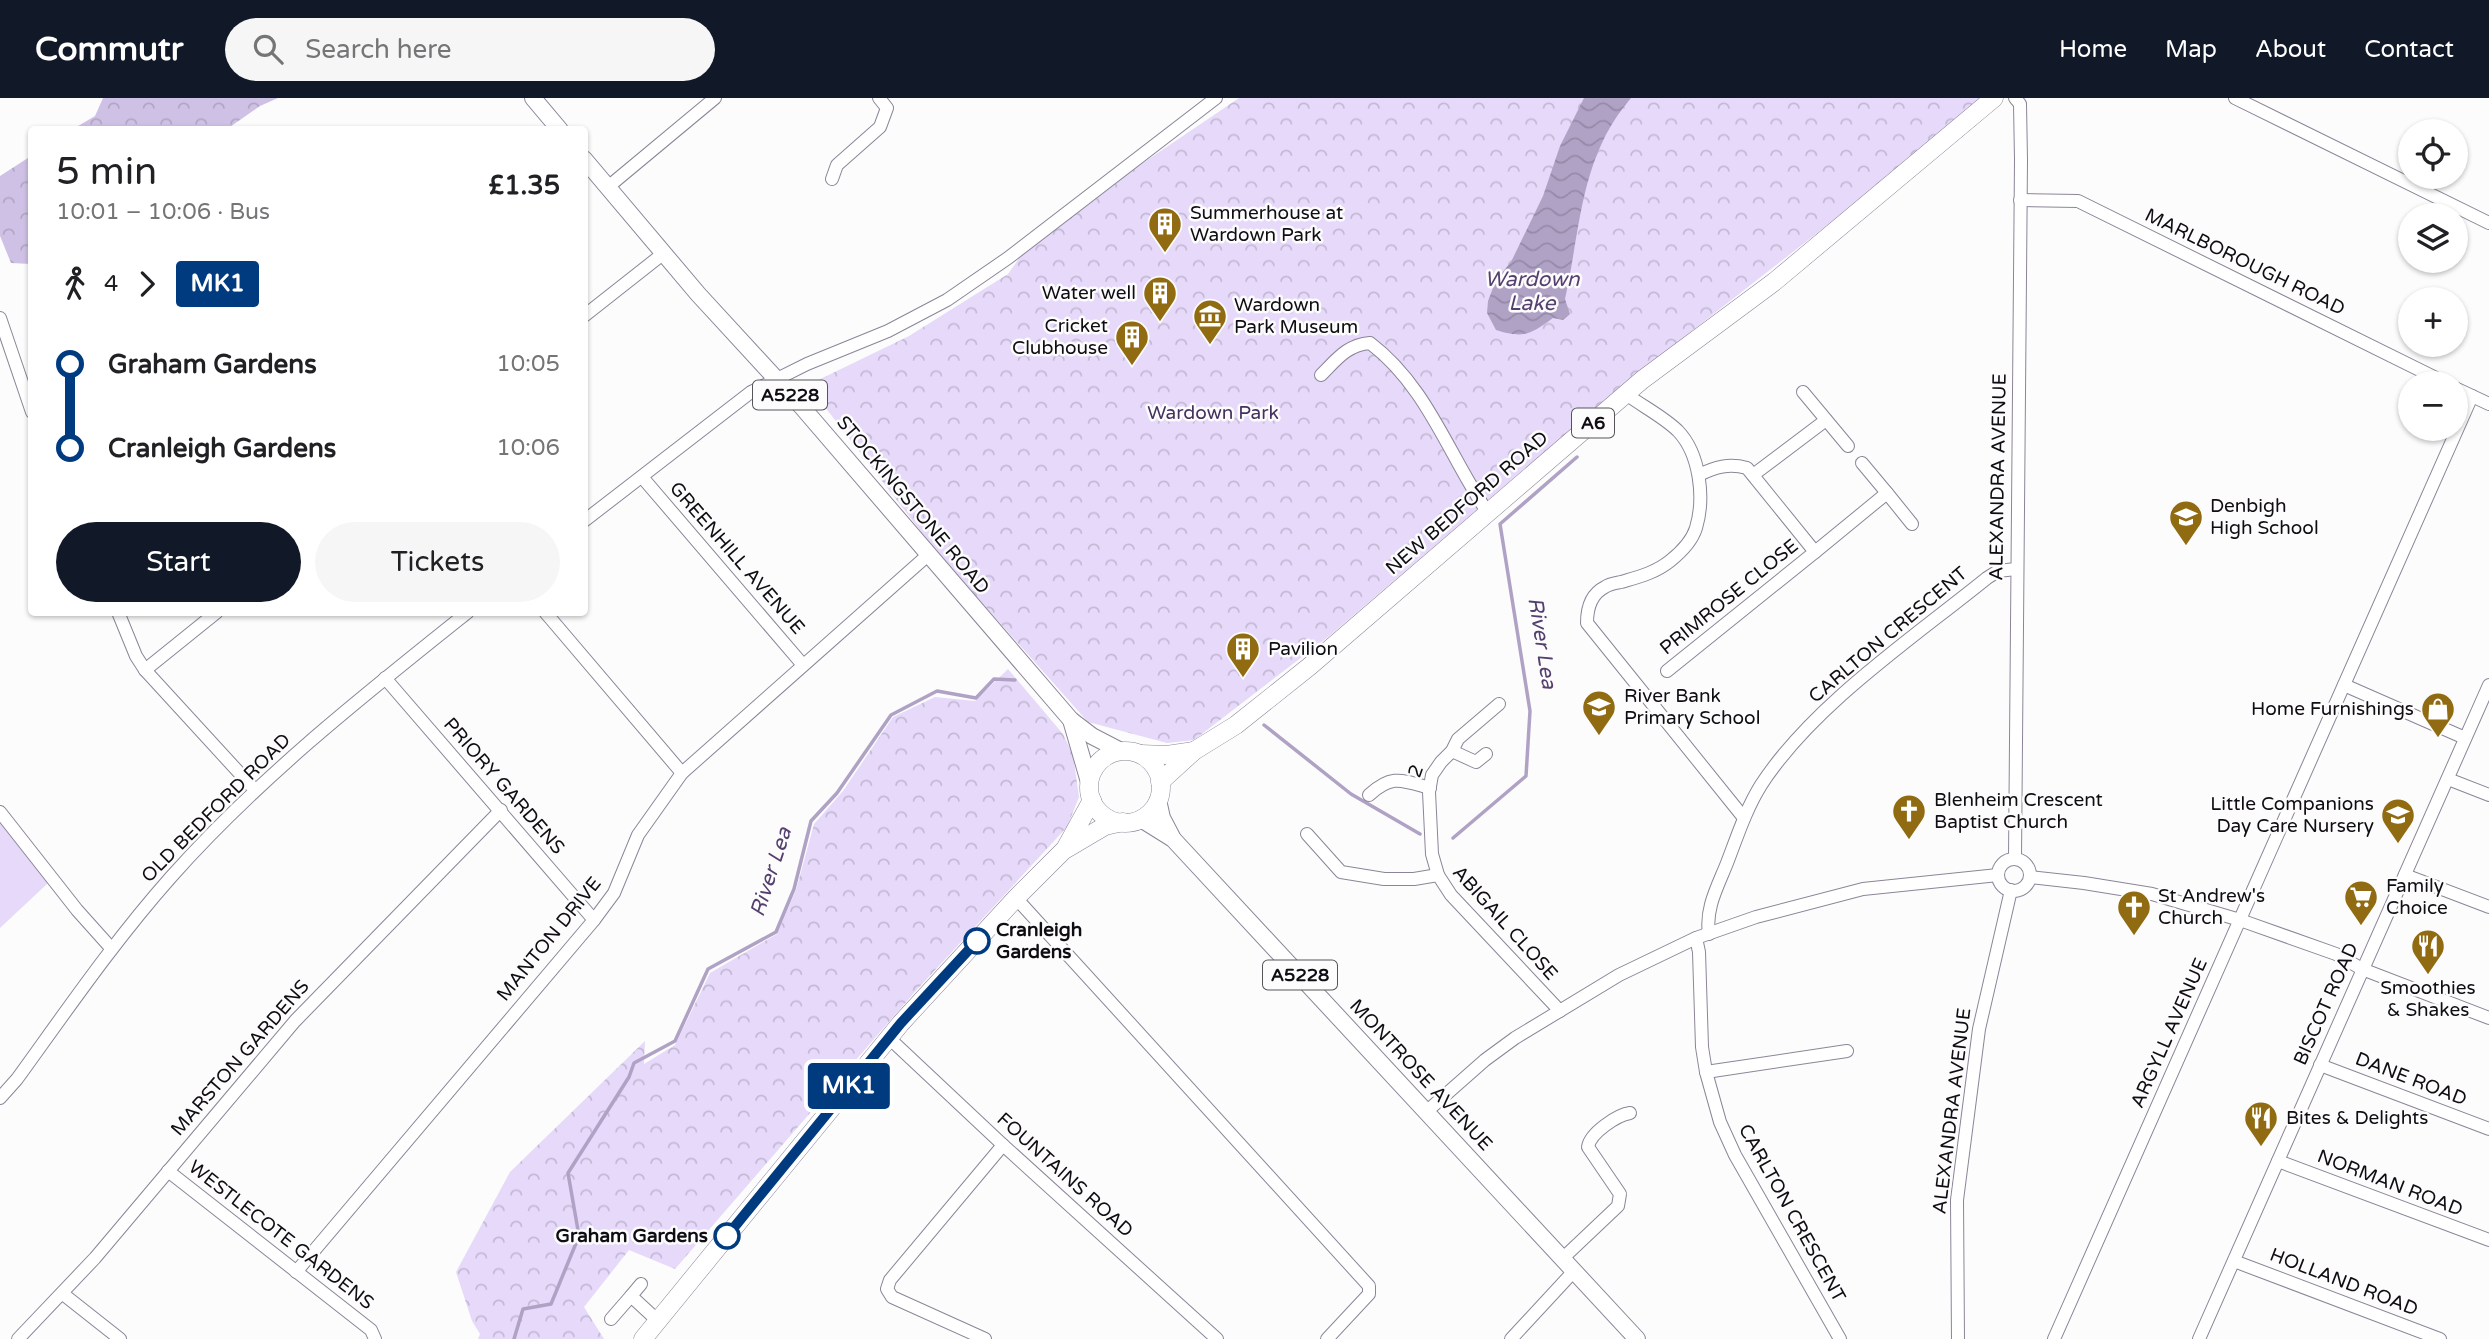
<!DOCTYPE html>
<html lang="en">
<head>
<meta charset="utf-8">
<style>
  body { margin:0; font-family:"Varela Round",sans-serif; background:#f6f6f6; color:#202124; height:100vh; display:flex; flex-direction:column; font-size:26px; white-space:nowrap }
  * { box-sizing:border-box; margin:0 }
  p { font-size:23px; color:#757577 }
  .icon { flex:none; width:38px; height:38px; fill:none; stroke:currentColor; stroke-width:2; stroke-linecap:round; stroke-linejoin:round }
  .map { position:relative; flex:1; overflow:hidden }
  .details { position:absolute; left:28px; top:28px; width:560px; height:490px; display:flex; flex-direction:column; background:#fff; border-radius:7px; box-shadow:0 2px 5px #0004 }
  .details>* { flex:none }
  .badge { padding:0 14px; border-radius:5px; font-size:24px; line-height:46px }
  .controls { position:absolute; left:2398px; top:21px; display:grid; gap:14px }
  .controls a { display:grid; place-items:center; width:70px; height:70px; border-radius:50%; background:#fff; box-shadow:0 2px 5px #0004; font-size:35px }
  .map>.badge { position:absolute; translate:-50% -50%; box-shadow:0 0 0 4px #fff }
  .legs { display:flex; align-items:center; gap:10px; height:77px; padding:0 28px; font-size:23px }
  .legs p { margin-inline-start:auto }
  .summary { display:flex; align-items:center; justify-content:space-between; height:119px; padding:0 28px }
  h1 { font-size:38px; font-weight:600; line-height:52px }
  .cta { display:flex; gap:14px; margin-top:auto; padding:14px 28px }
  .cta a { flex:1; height:80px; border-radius:42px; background:#111827; color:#fff; font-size:28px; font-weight:600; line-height:80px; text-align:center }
  .cta a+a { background:#f6f6f6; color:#202124 }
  ul { padding:0 28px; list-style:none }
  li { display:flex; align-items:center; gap:24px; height:84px; font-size:26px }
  li i { display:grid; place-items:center; width:10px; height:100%; margin:0 9px; background:currentColor }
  li i::after { content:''; width:18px; height:18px; margin:-9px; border:5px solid; border-radius:50%; background:#fff }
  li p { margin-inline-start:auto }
  li:first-child i { background:linear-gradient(#0000 50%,currentColor 0) }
  li:last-child i { background:linear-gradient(currentColor 50%,#0000 0) }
  header { display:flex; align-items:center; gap:42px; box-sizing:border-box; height:98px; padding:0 35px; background:#111827; color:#fff }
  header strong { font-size:33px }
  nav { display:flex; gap:38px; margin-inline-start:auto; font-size:24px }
  .search { width:490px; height:63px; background:#f6f6f6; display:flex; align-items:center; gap:18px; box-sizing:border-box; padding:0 24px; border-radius:38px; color:#757577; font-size:26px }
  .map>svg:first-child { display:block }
  .grass { fill:#e6d9fa }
  .forest { fill:url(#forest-crowns) }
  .park { fill:url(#park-crowns) }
  .water { fill:url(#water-waves) }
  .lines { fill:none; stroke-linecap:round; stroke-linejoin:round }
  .stream { stroke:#b0a2c5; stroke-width:3.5 }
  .minor-casing { stroke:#8c8598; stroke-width:14 }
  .major-casing { stroke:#8c8598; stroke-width:18 }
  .highway-casing { stroke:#8c8598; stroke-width:19 }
  .minor { stroke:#fff; stroke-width:12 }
  .major { stroke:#fff; stroke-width:16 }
  .highway { stroke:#fff; stroke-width:18 }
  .line-1-casing { stroke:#fff; stroke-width:16 }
  .line-1 { stroke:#003b80; stroke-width:10 }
  .stop-1-dot { fill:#fff; stroke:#003b80; stroke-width:3.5 }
  .labels { text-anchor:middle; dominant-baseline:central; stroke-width:5; stroke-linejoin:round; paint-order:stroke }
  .shield { fill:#fcfcfc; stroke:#565459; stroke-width:2 }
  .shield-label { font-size:18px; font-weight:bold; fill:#0f0c13 }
  .poi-label { font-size:19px; fill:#0f0c13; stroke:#fcfcfc; text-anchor:start }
  .street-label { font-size:19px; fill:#0f0c13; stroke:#fcfcfc }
  .park-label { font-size:19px; fill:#45305f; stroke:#fcfcfc }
  .stop-label { font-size:19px; font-weight:bold; fill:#0f0c13; stroke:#fcfcfc; text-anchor:start }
  .water-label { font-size:21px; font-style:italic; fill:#543f6f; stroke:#fcfcfc }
</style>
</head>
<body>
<header>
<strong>Commutr</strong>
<div class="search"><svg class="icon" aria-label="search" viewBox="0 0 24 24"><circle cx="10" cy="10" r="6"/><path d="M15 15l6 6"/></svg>Search here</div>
<nav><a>Home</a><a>Map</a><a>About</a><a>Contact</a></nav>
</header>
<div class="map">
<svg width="2489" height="1241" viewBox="0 0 2489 1241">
  <defs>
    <pattern id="forest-crowns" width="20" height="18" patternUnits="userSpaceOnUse" patternTransform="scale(1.75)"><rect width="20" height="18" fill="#cfc1e5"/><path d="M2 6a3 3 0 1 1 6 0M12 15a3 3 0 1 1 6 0" fill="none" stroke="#b1a5c4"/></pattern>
    <pattern id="park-crowns" width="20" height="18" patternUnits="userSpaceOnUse" patternTransform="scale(1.75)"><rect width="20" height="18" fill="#e6d9fa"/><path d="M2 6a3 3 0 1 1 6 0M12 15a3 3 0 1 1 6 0" fill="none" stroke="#c4b9d5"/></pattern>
    <pattern id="water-waves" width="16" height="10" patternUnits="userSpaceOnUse" patternTransform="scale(1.75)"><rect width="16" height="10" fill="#b0a2c5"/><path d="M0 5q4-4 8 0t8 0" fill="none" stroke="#968aa8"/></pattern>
  </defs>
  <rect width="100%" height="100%" fill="#fcfcfc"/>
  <polygon class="grass" points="0,722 48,785 0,830"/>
  <g class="forest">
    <polygon points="103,0 278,0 260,8 227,31 73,31 95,18"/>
    <polygon points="31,58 31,166 11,165 0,138 0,78"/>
  </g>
  <g class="park">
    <polygon points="1239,0 1990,0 1629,282 1328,539 1194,642 1167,645 1088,624 936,453 808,287 909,238 1008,176 1035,138"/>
    <polygon points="1008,571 1063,636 1073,657 1079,699 1067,729 913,896 675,1171 629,1152 584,1209 604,1241 478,1241 480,1236 472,1223 456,1174 510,1074 645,943 644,966 675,947 710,875 777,836 796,792 814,726 843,693 893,619 935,599 975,603"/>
  </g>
  <path class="water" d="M1584 0H1631C1580 59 1581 129 1565 201L1570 216 1563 222 1553 220C1531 236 1524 241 1496 232L1487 215 1488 203 1496 182 1511 164 1543 98 1560 48Z"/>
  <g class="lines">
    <g class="stream">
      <polyline points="1264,627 1351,696 1420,736"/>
      <polyline points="1453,740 1526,678 1530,613 1500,426 1577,359"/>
      <polyline points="514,1241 523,1211 551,1206 579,1138 568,1075 629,979 634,965 675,943 708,871 776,834 794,791 811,723 837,695 891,617 937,593 976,600 994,581 1015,582"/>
    </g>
    <g class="minor-casing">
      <g id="minor">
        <polyline points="2235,0 2489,125"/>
        <polyline points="832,81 837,67 880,29 887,10 879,0"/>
        <polyline points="608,89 715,0"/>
        <polyline points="2020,102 2078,103 2446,285"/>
        <polyline points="584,218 664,155"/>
        <polyline points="0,220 32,314"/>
        <path d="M1321 277C1337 261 1347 247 1370 245 1427 288 1449 358 1488 415"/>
        <polyline points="2455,290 2489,306"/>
        <polyline points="1803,294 1848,348"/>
        <path d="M1626 296C1642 308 1664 319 1678 333 1700 356 1705 400 1696 430 1692 443 1680 455 1670 463 1655 475 1638 479 1621 484 1616 485 1609 486 1605 489 1591 496 1587 510 1587 525L1744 720"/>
        <polyline points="1862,365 1887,395"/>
        <polyline points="1753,377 1826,322"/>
        <polyline points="642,379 803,567"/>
        <polyline points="584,423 751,294 807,266 888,233 947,202 1008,160 1216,0"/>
        <polyline points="1815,454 1887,395 1912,426"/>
        <polyline points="118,514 136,558 145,572 255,692"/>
        <polyline points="545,514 682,675"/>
        <polyline points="145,572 217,514"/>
        <path d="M1667 573 1815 454 1747 370C1729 365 1715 369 1699 377"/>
        <polyline points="385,580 594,822"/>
        <polyline points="2344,587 2465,640"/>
        <polyline points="1452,653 1476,664 1486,656"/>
        <polyline points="2448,681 2489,697"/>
        <path d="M1369 697C1392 676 1401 682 1430 690"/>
        <polyline points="0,714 77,812 111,850"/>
        <polyline points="1307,736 1341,774 1384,781 1414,781 1438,777 1451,797 1560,913"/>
        <polyline points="2015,760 2021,62 2020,6 2015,0"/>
        <circle cx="2014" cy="777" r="16"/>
        <polyline points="1438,777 1432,756 1429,694 1432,677 1441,664 1452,653 1458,641 1499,606"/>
        <polyline points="2405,777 2489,809"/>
        <polyline points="2030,779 2084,785 2152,796 2240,822 2336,856 2362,871 2489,920"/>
        <polyline points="1016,800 1369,1188 1369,1196 1327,1241"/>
        <path d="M1709 836C1705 810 1718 788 1727 765 1737 739 1746 711 1761 687 1813 607 1913 540 1987 480L1998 473 2016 471"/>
        <polyline points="1696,840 1699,854 1702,949 1706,974 1720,1024 1735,1057 1840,1241"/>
        <polyline points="889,940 1003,1047 1217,1241"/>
        <polyline points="2320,967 2489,1031"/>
        <polyline points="1706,974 1847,953"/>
        <path d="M0 1000 17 981C67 912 115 842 171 779 260 679 364 597 468 514"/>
        <polyline points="1426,1014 1485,962 1515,940 1619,877 1696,840 1756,819 1863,791 1998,777"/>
        <polyline points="2278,1063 2489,1142"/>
        <polyline points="168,1073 371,1232 375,1241"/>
        <path d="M1562 1161 1618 1108 1620 1096 1588 1049C1590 1035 1617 1017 1630 1015"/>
        <polyline points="2234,1163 2440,1241"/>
        <polyline points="296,1174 594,822 614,795 638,737 682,675 928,457"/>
        <polyline points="63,1196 120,1241"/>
        <polyline points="631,1198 641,1186"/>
        <polyline points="611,1221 631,1198 658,1223"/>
        <polyline points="18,1241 95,1160 295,923 501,712"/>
        <polyline points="985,1241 892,1199 887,1191 890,1182 1003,1047"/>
        <polyline points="1511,1241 1574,1173"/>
        <polyline points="1958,1241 1957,1102 1979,931 2011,792"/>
        <polyline points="2054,1241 2472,298"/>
        <polyline points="2199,1241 2489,587"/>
      </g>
    </g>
    <g class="major-casing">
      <g id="major">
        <polyline points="533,0 560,32"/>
        <polyline points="584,61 698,196 802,309 1071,622 1092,638 1121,653"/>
        <polyline points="1071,622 1089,684"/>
        <polyline points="1158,702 1162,720 1172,739"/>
        <polyline points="1141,721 1173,741 1637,1241"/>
      </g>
    </g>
    <g class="highway-casing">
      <g id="highway">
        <circle cx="1125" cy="689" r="36"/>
        <polyline points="1140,656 1167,657 1194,653"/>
        <polyline points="1160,684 1194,653 1236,627 1310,568 1642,282 1774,184 1994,0"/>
        <polyline points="1066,751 1105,728 1123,724"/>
        <polyline points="643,1241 901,925 1016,800 1065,751 1092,702"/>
      </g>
    </g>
    <use href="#minor" class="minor"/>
    <use href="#major" class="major"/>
    <use href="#highway" class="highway"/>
  </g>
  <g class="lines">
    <g class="line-1-casing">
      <polyline id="line-1" points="727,1138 901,925 977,843"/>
    </g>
    <use href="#line-1" class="line-1"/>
  </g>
  <defs>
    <g id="building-pin" transform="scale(1.75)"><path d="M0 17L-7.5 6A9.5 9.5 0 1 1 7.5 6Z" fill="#906b11" stroke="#fcfcfc"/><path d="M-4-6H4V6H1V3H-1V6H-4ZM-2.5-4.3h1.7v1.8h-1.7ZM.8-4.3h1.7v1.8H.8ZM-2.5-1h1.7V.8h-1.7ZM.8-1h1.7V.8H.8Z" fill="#fff"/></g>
    <g id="museum-pin" transform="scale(1.75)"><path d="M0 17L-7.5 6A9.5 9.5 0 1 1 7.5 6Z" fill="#906b11" stroke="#fcfcfc"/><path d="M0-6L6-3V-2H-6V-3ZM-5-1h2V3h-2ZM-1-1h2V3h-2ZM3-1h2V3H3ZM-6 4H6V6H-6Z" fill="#fff"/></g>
    <g id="school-pin" transform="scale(1.75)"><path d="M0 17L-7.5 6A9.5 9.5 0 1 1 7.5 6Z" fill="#906b11" stroke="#fcfcfc"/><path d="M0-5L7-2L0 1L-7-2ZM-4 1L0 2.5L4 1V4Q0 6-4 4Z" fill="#fff"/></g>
    <g id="shop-pin" transform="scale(1.75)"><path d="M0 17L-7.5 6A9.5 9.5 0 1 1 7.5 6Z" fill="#906b11" stroke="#fcfcfc"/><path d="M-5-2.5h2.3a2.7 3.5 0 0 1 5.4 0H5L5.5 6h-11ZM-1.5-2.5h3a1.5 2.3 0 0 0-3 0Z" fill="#fff"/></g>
    <g id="church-pin" transform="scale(1.75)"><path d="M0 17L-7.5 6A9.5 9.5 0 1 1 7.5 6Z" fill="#906b11" stroke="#fcfcfc"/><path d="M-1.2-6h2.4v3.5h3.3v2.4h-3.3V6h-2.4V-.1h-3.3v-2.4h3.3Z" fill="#fff"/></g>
    <g id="supermarket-pin" transform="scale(1.75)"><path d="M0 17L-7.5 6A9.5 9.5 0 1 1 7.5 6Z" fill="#906b11" stroke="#fcfcfc"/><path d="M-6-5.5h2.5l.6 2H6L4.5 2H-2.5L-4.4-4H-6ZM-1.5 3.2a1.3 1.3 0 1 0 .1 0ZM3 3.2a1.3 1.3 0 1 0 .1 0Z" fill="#fff"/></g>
    <g id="restaurant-pin" transform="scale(1.75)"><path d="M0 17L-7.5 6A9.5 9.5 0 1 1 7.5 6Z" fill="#906b11" stroke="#fcfcfc"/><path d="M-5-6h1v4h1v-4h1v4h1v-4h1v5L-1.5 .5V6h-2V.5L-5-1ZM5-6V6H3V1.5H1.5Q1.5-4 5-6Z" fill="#fff"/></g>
  </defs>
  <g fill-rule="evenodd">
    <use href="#building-pin" x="1165" y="126"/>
    <use href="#building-pin" x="1160" y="195"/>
    <use href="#museum-pin" x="1210" y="218"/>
    <use href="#building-pin" x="1132" y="239"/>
    <use href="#school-pin" x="2186" y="419"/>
    <use href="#building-pin" x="1243" y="551"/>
    <use href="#school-pin" x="1599" y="609"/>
    <use href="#shop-pin" x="2438" y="611"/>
    <use href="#church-pin" x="1909" y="713"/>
    <use href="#school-pin" x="2398" y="717"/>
    <use href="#supermarket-pin" x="2361" y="799"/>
    <use href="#church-pin" x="2134" y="809"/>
    <use href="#restaurant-pin" x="2428" y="848"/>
    <use href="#restaurant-pin" x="2261" y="1020"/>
  </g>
  <g class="stop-1-dot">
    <circle cx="977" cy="843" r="12"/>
    <circle cx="727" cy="1138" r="12"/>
  </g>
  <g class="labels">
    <g class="shield">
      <rect x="753" y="282.5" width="74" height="29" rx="5"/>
      <rect x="1572" y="310.5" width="42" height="29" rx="5"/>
      <rect x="1263" y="862.5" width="74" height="29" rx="5"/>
    </g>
    <g class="shield-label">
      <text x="790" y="297">A5228</text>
      <text x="1593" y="325">A6</text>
      <text x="1300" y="877">A5228</text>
    </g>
    <g class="poi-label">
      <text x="1190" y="115">Summerhouse at<tspan x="1190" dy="22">Wardown Park</tspan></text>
      <text x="1136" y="195" text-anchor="end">Water well</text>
      <text x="1234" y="207">Wardown<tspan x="1234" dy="22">Park Museum</tspan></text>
      <text x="1108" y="228" text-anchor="end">Cricket<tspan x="1108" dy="22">Clubhouse</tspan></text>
      <text x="2210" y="408">Denbigh<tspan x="2210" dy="22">High School</tspan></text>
      <text x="1268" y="551">Pavilion</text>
      <text x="1624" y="598">River Bank<tspan x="1624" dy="22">Primary School</tspan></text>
      <text x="2414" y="611" text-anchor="end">Home Furnishings</text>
      <text x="1934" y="702">Blenheim Crescent<tspan x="1934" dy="22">Baptist Church</tspan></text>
      <text x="2374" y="706" text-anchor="end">Little Companions<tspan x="2374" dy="22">Day Care Nursery</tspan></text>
      <text x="2386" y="788">Family<tspan x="2386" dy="22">Choice</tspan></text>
      <text x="2158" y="798">St Andrew's<tspan x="2158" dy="22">Church</tspan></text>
      <text x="2428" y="890" text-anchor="middle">Smoothies<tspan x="2428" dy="22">&amp; Shakes</tspan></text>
      <text x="2286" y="1020">Bites &amp; Delights</text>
    </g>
    <g class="street-label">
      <text transform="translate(2245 164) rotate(26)">MARLBOROUGH ROAD</text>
      <text transform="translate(1998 379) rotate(-89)">ALEXANDRA AVENUE</text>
      <text transform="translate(1467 405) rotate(-41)">NEW BEDFORD ROAD</text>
      <text transform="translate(913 407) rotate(50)">STOCKINGSTONE ROAD</text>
      <text transform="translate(737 460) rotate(49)">GREENHILL AVENUE</text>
      <text transform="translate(1729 499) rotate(-39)">PRIMROSE CLOSE</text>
      <text transform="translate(1888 537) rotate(-40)">CARLTON CRESCENT</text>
      <text transform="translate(1416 673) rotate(-70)">2</text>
      <text transform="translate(504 688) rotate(49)">PRIORY GARDENS</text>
      <text transform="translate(216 710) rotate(-45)">OLD BEDFORD ROAD</text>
      <text transform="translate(1505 825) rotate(48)">ABIGAIL CLOSE</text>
      <text transform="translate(549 841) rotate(-51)">MANTON DRIVE</text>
      <text transform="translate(2326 906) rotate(-66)">BISCOT ROAD</text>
      <text transform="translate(2169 935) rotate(-66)">ARGYLL AVENUE</text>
      <text transform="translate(240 960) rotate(-49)">MARSTON GARDENS</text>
      <text transform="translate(1421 977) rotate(47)">MONTROSE AVENUE</text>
      <text transform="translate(2411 981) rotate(21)">DANE ROAD</text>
      <text transform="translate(1952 1013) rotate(-83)">ALEXANDRA AVENUE</text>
      <text transform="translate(1065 1077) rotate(42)">FOUNTAINS ROAD</text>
      <text transform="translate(2390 1085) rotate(21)">NORMAN ROAD</text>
      <text transform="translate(1792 1115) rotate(61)">CARLTON CRESCENT</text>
      <text transform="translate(281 1137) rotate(38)">WESTLECOTE GARDENS</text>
      <text transform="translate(2344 1184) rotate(21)">HOLLAND ROAD</text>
    </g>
    <g class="park-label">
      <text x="1213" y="315">Wardown Park</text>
    </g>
    <g class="stop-label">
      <text x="996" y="832">Cranleigh<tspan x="996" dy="22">Gardens</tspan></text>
      <text x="708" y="1138" text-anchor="end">Graham Gardens</text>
    </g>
    <g class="water-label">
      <text x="1532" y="181">Wardown<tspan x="1532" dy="24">Lake</tspan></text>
      <text transform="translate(1542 545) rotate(81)">River Lea</text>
      <text transform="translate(771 774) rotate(-72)">River Lea</text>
    </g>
  </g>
</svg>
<div class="controls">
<a><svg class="icon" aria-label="locate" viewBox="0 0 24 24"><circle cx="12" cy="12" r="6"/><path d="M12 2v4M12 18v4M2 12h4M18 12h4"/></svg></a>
<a><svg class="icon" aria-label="layers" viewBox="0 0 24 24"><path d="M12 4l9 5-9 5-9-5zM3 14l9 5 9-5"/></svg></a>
<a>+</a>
<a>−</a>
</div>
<b class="badge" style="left:849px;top:988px;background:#003b80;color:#fff">MK1</b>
<section class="details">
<div class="summary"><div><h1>5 min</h1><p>10:01 – 10:06 · Bus</p></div><b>£1.35</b></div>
<div class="legs"><svg class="icon" aria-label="walk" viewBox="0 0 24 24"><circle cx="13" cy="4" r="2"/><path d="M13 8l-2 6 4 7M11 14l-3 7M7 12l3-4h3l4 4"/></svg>4<svg class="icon" aria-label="forward" viewBox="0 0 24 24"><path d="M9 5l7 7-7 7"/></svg><b class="badge" style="background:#003b80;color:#fff">MK1</b></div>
<ul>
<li><i style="color:#003b80"></i><b>Graham Gardens</b><p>10:05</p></li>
<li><i style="color:#003b80"></i><b>Cranleigh Gardens</b><p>10:06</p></li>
</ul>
<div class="cta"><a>Start</a><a>Tickets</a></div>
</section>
</div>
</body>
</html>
